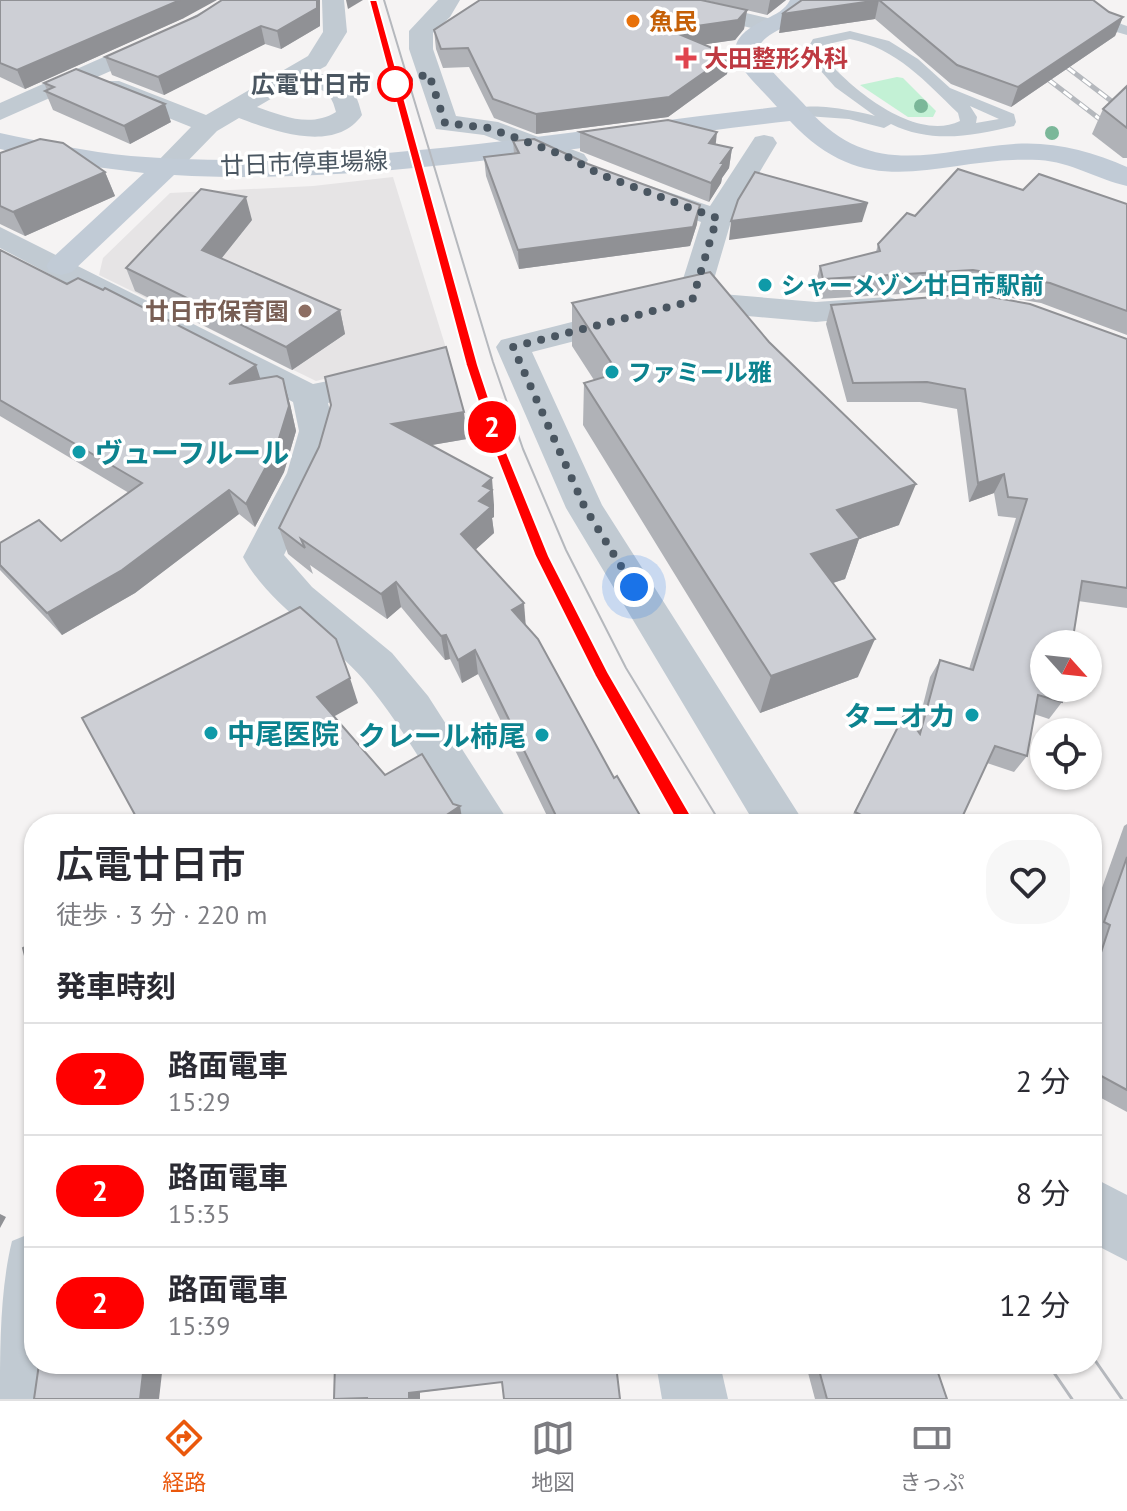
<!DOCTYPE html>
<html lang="ja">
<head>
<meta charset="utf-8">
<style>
  body { margin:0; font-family:"PT Sans","Noto Sans JP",sans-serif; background:#f7f7f7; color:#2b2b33; height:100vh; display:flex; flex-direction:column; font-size:30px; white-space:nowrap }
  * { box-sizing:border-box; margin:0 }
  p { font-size:26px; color:#7c7c81 }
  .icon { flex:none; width:44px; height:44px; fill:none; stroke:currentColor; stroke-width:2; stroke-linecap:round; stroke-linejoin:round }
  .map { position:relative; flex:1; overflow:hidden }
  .side { position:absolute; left:24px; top:814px; width:1078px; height:560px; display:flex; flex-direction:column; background:#fff; border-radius:32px; box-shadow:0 2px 6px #0004 }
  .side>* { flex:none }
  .badge { padding:0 16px; border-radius:26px; font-size:28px; line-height:52px }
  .needle { width:52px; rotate:117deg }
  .fabs { position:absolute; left:1030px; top:630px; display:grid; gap:16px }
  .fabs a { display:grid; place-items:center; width:72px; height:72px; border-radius:50%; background:#fff; box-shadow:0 2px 6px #0004; font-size:40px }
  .you { position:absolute; width:40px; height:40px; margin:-20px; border:6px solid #fff; border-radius:50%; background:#1a73e8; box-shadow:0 0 0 12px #1a73e833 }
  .map>.badge { position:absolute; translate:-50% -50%; box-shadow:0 0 0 4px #fff }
  h2 { padding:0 32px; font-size:30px; line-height:72px }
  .round { display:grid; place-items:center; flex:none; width:84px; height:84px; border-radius:32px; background:#f7f7f7 }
  .summary { display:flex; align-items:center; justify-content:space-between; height:136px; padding:0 32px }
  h1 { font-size:38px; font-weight:600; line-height:60px }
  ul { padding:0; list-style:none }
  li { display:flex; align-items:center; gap:24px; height:112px; padding:0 32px; border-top:2px solid #e1e1e2 }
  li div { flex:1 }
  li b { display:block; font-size:30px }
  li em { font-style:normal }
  li .badge { min-width:88px; font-weight:700; text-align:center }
  .dock { display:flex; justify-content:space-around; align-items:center; height:112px; border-top:2px solid #e1e1e2; background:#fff; font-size:22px; color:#7c7c81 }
  .dock a { display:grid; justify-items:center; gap:4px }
  .dock .selected { color:#ea580c }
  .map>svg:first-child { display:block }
  .education { fill:#e6e4e5 }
  .green { fill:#c3f1d5 }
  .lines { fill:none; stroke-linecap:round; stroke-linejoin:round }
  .lane { fill:#c1cad2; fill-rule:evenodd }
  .street { fill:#c1cad2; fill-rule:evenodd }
  .secondary { fill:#c1cbd6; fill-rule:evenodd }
  .tram-far1 { stroke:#b5b8bd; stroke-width:2 }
  .tram { stroke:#b5b8bd; stroke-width:3 }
  .rail-casing { stroke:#b5b8bd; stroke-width:5 }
  .rail { stroke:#fff; stroke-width:3; stroke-dasharray:10; stroke-linecap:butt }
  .tree { fill:#7bb799 }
  .wall { fill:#b0b2b7 }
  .shaded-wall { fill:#909195 }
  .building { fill:#cdcfd5; stroke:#909195; stroke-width:2 }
  .line { fill:#f00; stroke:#fff; stroke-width:2 }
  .walk { stroke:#4a5661; stroke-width:8; stroke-dasharray:0 14.4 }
  .food-dot { fill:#e8710a; stroke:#fff; stroke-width:3 }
  .health-dot { fill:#e0444e; stroke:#fff; stroke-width:3 }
  .stop-dot { fill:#fff; stroke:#f00; stroke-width:4 }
  .culture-dot { fill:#0f9aa8; stroke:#fff; stroke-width:3 }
  .education-dot { fill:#8d6e63; stroke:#fff; stroke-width:3 }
  .labels { text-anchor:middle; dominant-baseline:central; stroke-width:7; stroke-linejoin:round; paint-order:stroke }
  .far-food-label { font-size:24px; font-weight:bold; fill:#c56008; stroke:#fff; text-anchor:start }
  .far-health-label { font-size:24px; font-weight:bold; fill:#be3a42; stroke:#fff; text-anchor:start }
  .far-stop-label { font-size:24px; font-weight:bold; fill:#4a5661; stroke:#fff; text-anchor:end }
  .far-street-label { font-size:24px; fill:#4a5661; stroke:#fff }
  .far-culture-label { font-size:24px; font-weight:bold; fill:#0d838f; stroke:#fff; text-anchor:start }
  .far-education-label { font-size:24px; font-weight:bold; fill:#785e54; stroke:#fff; text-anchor:end }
  .culture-label { font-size:28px; font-weight:bold; fill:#0d838f; stroke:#fff; text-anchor:start }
</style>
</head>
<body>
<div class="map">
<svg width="1127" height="1399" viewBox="0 0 1127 1399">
  <rect width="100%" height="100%" fill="#f5f3f3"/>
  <polygon class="education" points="393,177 446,348 316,381 99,275 103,258 170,193 313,186"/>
  <polygon class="green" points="897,77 903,78 936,111 933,117 908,117 860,85"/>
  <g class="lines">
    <g class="lane">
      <path d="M1064 0C1089 0 1104 19 1127 26V35L1103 28Z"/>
      <path d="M850 31 889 41 918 59 950 88 1014 114 1016 122 1014 126C972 136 932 144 891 124L884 128 849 119 792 115 790 112C804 100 856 111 875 116L835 87 805 53 813 39ZM850 39C896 48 926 82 958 113L960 121C915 143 848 87 821 53L824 45ZM970 106 999 119 976 123 977 117Z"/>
    </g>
    <g class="street">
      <polygon points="223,0 250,0 201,31 0,120 0,103 185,21"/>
      <path d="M322 0H344L347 32 326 66 315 72C347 82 354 82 362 115 335 154 273 131 239 118L217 131 178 171 168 173 158 171 154 165 191 127 101 91 98 86 101 81H119L206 115 308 56 323 32ZM298 83C320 90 330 87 336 112 310 128 283 116 257 107Z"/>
      <polygon points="438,0 460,0 450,17 433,33 433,49 456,116 498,122 584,154 588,160 584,166 564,166 484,135 436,129 409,49 409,31"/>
      <polygon points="651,0 691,0 776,20 780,25 776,30 768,32 654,5"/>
      <polygon points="764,135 773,137 777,143 732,218 710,293 816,302 888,297 899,300 904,307 899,314 816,322 692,311 532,352 602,505 805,824 755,824 566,508 496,347 501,340 678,295 701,222 634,198 630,192 634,186 644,184 710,206 755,137"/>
      <path d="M0 227 313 384 328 381 340 384 345 392 340 400 328 403 335 431 323 473 284 555 312 587 392 653 428 696 510 824H460C429 775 401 724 364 680 326 636 272 609 243 557L287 473 299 431 293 402 0 248Z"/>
      <polygon points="1092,1177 1127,1195 1127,1261 1092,1243"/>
      <path d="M34 1232V1364H54L50 1399H0C0 1347 0 1290 12 1241Z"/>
      <polygon points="656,1364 720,1364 728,1399 662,1399"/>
    </g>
    <path class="secondary" d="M790 0H812C801 29 761 29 758 51 770 74 793 91 809 110 871 180 935 150 1014 144 1052 141 1092 151 1127 167V186C1096 179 1072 162 1039 160 941 155 872 209 790 121 589 143 375 187 174 175L72 272 61 275 50 272 46 266 50 260 144 173 64 163 0 149V133C43 142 87 152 131 156 347 173 563 130 777 107 748 73 706 47 766 19 776 14 785 10 790 0Z"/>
    <g class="tram-far1">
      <polyline points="384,0 493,362 523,449 566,550 626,668 721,824"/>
      <polyline points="375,6 472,365 501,453 542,556 602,676 687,824"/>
    </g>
    <g class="tram">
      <polyline points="1092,1356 1122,1399"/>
      <polyline points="1048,1364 1072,1399"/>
    </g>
    <g class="rail-casing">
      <g id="rail">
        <polyline points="1051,55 1127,113"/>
        <polyline points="1032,67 1127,140"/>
      </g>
    </g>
    <use href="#rail" class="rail"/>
  </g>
  <g class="tree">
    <circle cx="921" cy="106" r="7"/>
    <circle cx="1052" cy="133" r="7"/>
  </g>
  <g class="wall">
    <polygon points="0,0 184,18 25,89 0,77"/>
    <polygon points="222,0 320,0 320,26 281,49 265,44 164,95 112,75 105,57 197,16"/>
    <polygon points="704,0 786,0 767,15"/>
    <polygon points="802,0 1093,0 1109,12 1123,17 1115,36 1011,107 951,84 875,19 779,33"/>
    <polygon points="747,10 744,29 735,40 703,44 729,55 727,74 668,117 536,134 494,118 469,67 443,68 436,49 434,30"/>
    <polygon points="44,83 171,122 130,144 53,110 45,91 47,90"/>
    <polygon points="1127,86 1127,158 1123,158 1092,134 1103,109"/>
    <polygon points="580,132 716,145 732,148 729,168 722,178 721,183 709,202 580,151"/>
    <polygon points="513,141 697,224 690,246 519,269 486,176 484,157 514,154"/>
    <polygon points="0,153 105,172 115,196 25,236 0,224"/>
    <polygon points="1023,190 1127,204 1127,335 1041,303 966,290 819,299 815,285 820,266 876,252 878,244 915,216"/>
    <polygon points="252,220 221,259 340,310 345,334 292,370 135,291 126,268"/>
    <polygon points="0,250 67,284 260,379 290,404 296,431 284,472 255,527 239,514 135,593 62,635 0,570 0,543 61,541 129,493 0,416"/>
    <polygon points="572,303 899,525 859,539 845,579 833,583 858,677 760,713 583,425 584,383 594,380 572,346"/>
    <polygon points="831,305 1127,339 1127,608 1078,601 1062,702 1049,719 1034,714 1027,756 1014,772 987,763 959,824 848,824 905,713 917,729 930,677 940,660 969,669 1016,518 998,516 994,493 969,502 957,409 920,402 847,402 826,324"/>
    <polygon points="467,439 431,445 494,505 494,517 492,518 494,533 475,550 525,625 614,778 645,824 551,824 478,674 462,683 450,659 445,660 401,607 387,619 310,565 313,574 288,554 279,528 319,447"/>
    <polygon points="1127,824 1127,1112 1092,1093 1092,916 1124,826"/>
    <polygon points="609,1364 616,1365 620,1399 502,1382 367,1399"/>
    <polygon points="826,1364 935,1364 947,1399 815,1399 807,1369"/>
  </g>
  <g class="shaded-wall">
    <polygon points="180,0 217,0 184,18 25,89 17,70"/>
    <polygon points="317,0 320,0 320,26 281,49 277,31"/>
    <polygon points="346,0 363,0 348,9"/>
    <polygon points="770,0 786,0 767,15"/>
    <polygon points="879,0 875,19 779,33 782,14"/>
    <polygon points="747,10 744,29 735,40 667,50 669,30"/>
    <polygon points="1123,17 1115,36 1011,107 1018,87"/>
    <polygon points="261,26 265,44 164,95 158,77"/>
    <polygon points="729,55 727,74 668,117 536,134 536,114"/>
    <polygon points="165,104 171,122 130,144 124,126"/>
    <polygon points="717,132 715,151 709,143"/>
    <polygon points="732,148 729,168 722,178 721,183 709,202 711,183 721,163"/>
    <polygon points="105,172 115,196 25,236 13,212"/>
    <polygon points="246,197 252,220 209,274 202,250"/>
    <polygon points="868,203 862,222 729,240 731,221"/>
    <polygon points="700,205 697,224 690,246 519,269 518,250"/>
    <polygon points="340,310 345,334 292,370 286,347"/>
    <polygon points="256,365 264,390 229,384"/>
    <polygon points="283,379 290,404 296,431 284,472 255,527 246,504"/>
    <polygon points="464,412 467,439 397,451 392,424"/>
    <polygon points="1004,474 994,493 969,502 978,483"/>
    <polygon points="492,478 494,505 494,517 492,518 494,533 464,560 461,534 479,501 483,486"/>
    <polygon points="916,484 899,525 859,539 845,579 798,594 811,554 837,510"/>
    <polygon points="229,490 239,514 135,593 62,635 47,613"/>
    <polygon points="396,582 401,607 387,619 381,594"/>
    <polygon points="524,603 526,628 512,610"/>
    <polygon points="446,635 450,659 445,660 441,636"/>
    <polygon points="875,639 858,677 760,713 771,676"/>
    <polygon points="475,650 478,674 462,683 458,660"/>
    <polygon points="350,678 358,703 326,721 317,697"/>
    <polygon points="460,806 463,824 433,824"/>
    <polygon points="0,1214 6,1217 0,1228"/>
    <polygon points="144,1364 163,1364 159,1399 140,1399"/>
    <polygon points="420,1389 420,1399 409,1399 409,1393"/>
  </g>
  <g class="building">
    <polygon points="0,0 180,0 17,70 0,63"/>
    <polygon points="222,0 317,0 317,8 277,31 261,26 158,77 105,57 197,16"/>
    <polygon points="480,0 701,0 747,10 738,20 669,30 729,55 669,97 536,114 493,99 468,48 441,49 434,30"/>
    <polygon points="802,0 1093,0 1109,12 1123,17 1018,87 957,65 879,0 782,14"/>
    <polygon points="76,69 165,104 124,126 45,91 54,87 44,83"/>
    <polygon points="1127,86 1127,128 1103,109"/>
    <polygon points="668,120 717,132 709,143 732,148 721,163 724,163 711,183 580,132"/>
    <polygon points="40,139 63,143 105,172 13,212 0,206 0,153"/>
    <polygon points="534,139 588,164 700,205 693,227 518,250 484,157 519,153 513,141"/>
    <polygon points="958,169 1023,190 1039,174 1127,204 1127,311 1050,283 973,270 823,279 820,266 880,251 878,244 907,213 915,216"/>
    <polygon points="755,172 868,203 731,221 738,200"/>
    <polygon points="201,189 246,197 202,250 340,310 286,347 126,268"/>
    <polygon points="0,250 67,284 78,278 103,290 105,288 256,365 229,384 277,376 283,379 289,406 276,448 246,504 229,490 122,570 47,613 0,565 0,543 39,520 61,541 142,483 0,400"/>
    <polygon points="710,272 769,342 916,484 837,510 860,538 811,554 875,639 771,676 584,383 618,373 572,303"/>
    <polygon points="974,294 1030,304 1127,339 1127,588 1082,581 1072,644 1044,644 1044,688 1065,688 1062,702 1038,695 1027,756 995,746 959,824 869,824 871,820 855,812 905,713 920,734 940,660 973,670 1027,499 1008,497 1004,474 978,483 965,389 927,382 853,383 831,305"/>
    <polygon points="446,347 464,412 392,424 492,478 483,486 492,490 479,501 491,507 461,534 524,603 512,610 538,639 614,778 617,776 645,824 560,824 475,650 458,660 446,635 441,636 396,582 381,594 301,539 305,548 279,528 319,447 331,405 325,377"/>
    <polygon points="300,607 336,639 350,678 317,697 385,775 422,754 453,804 460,806 433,824 140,824 82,718"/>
    <polygon points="1127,857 1127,1090 1092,1071 1092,980 1110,925 1104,922"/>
    <polygon points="34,943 34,991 23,948"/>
    <polygon points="39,1364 144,1364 140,1399 34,1399"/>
    <polygon points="335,1364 593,1364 594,1369 616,1365 620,1399 504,1399 502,1382 409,1393 409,1399 367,1399 367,1398 334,1399"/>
    <polygon points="843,1364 935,1364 947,1399 827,1399 819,1370"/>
  </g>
  <polygon class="line" points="369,0 377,0 478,365 507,453 549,556 608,672 693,819 696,824 693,829 681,829 595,676 535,556 495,453 466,365"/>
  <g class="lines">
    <polyline class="walk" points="395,84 429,74 445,123 489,128 568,157 599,174 717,218 692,301 513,347 585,508 634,587"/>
  </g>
  <circle class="food-dot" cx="633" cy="21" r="8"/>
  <path class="health-dot" d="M682 46h8v8h8v8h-8v8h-8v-8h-8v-8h8z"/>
  <circle class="stop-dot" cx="395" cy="84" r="16"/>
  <g class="culture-dot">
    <circle cx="765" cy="285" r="8"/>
    <circle cx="612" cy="372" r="8"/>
    <circle cx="79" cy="452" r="8"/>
    <circle cx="972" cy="715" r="8"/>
    <circle cx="211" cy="733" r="8"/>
    <circle cx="542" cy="735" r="8"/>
  </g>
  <circle class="education-dot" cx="305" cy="311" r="8"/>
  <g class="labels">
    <g class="far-food-label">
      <text x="649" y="21">魚民</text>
    </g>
    <g class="far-health-label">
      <text x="704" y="58">大田整形外科</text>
    </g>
    <g class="far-stop-label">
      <text x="371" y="84">広電廿日市</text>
    </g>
    <g class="far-street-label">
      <text transform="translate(304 163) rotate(-2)">廿日市停車場線</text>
    </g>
    <g class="far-culture-label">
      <text x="781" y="285">シャーメゾン廿日市駅前</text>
      <text x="628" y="372">ファミール雅</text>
    </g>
    <g class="far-education-label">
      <text x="289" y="311">廿日市保育園</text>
    </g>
    <g class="culture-label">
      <text x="95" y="452">ヴューフルール</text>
      <text x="956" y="715" text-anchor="end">タニオカ</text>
      <text x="227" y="733">中尾医院</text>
      <text x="526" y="735" text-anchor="end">クレール柿尾</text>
    </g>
  </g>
</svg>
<div class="fabs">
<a><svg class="needle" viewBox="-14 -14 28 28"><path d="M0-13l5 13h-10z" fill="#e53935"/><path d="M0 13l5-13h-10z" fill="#7c7c81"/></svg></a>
<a><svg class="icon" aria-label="locate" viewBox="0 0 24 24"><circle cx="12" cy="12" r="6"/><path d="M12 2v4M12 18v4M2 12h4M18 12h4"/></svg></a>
</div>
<div class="you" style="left:634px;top:587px"></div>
<b class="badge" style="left:492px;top:427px;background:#f00;color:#fff">2</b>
<section class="side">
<div class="summary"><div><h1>広電廿日市</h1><p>徒歩 · 3 分 · 220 m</p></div><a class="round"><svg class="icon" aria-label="heart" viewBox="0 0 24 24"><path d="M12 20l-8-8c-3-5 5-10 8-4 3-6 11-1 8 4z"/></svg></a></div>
<h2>発車時刻</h2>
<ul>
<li><span class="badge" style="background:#f00;color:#fff">2</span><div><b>路面電車</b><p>15:29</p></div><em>2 分</em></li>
<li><span class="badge" style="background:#f00;color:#fff">2</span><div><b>路面電車</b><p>15:35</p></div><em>8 分</em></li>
<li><span class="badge" style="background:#f00;color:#fff">2</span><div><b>路面電車</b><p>15:39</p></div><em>12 分</em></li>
</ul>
</section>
</div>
<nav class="dock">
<a class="selected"><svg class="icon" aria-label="directions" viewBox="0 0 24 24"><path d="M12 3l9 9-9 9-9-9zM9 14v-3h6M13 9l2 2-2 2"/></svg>経路</a>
<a><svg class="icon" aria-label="map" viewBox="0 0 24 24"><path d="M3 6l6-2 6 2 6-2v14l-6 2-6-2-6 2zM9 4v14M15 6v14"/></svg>地図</a>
<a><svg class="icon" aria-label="tickets" viewBox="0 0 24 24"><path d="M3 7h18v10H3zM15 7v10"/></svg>きっぷ</a>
</nav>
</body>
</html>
